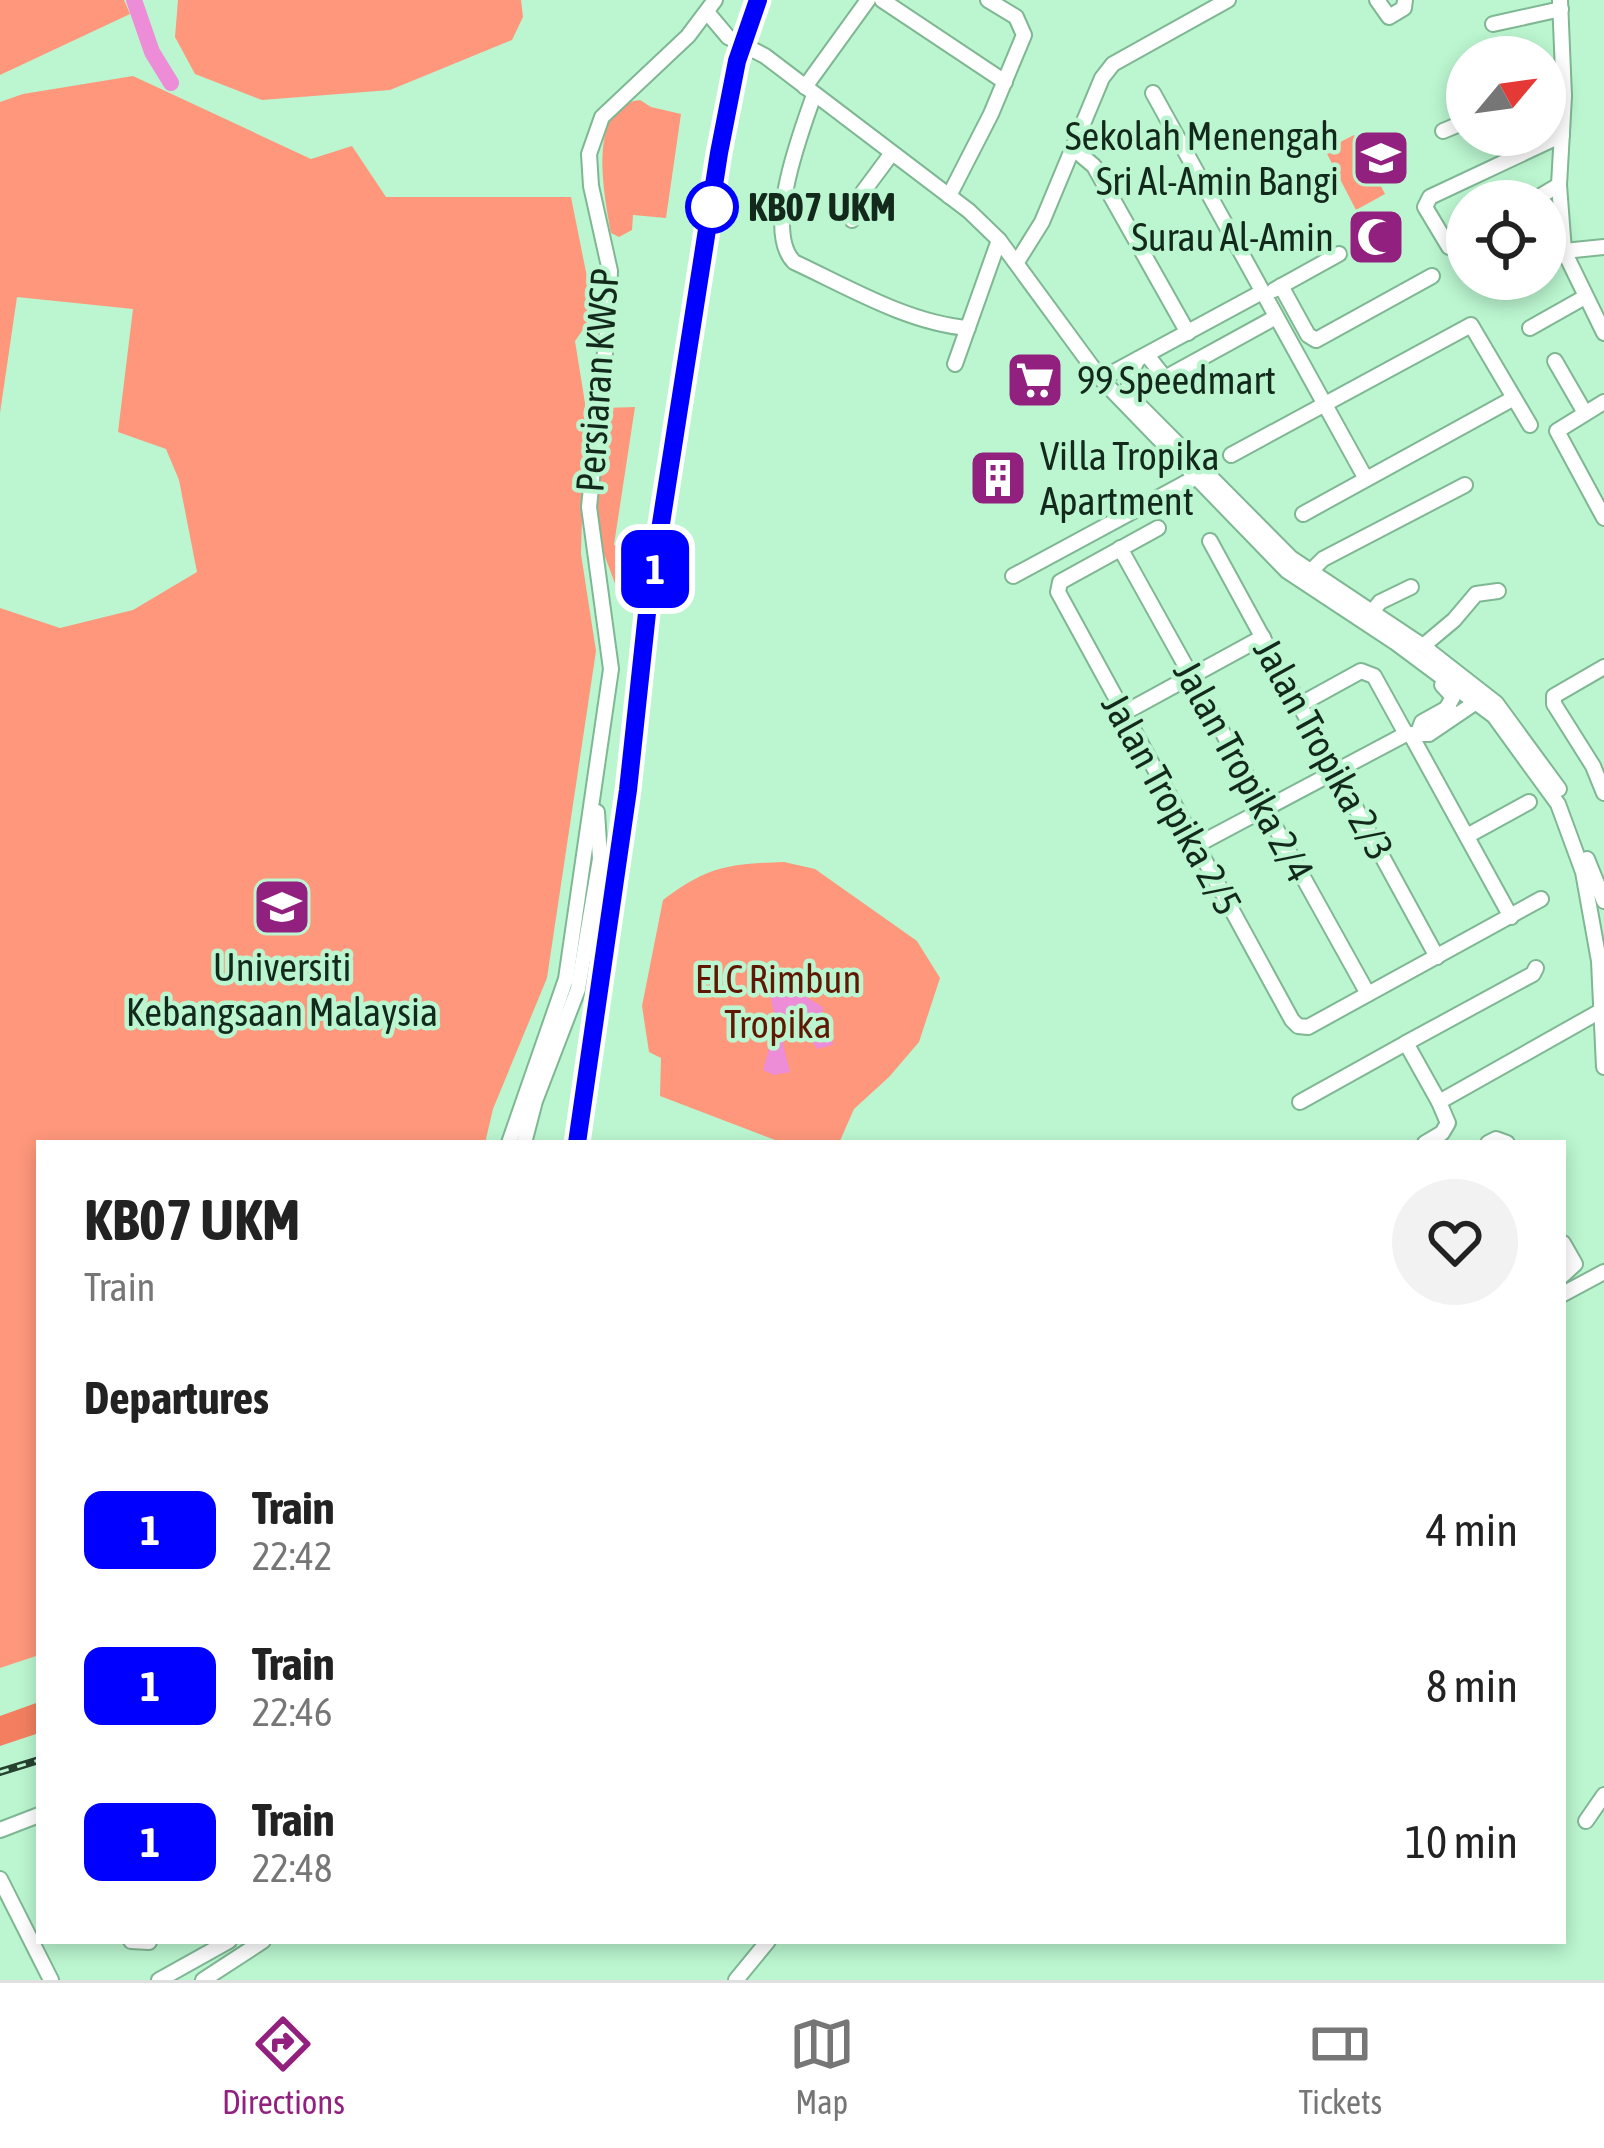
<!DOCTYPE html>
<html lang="en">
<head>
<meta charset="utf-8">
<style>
  body { margin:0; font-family:"Asap Condensed",sans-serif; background:#f2f2f2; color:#222; height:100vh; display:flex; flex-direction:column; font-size:45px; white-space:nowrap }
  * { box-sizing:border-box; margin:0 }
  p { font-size:39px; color:#767676 }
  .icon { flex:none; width:66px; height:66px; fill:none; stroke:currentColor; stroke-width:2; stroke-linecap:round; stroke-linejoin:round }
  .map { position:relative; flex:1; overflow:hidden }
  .details { position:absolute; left:36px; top:1140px; width:1530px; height:804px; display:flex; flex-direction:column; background:#fff; border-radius:0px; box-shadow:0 6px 18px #0003 }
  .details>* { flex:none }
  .badge { padding:0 24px; border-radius:18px; font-size:42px; line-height:78px }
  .needle { width:78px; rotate:61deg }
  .buttons { position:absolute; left:1446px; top:36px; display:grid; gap:24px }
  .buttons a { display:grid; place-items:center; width:120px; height:120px; border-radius:50%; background:#fff; box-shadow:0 6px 18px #0003; font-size:60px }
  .map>.badge { position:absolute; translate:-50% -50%; box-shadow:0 0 0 6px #fff }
  h2 { padding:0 48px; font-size:45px; line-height:108px }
  .round { display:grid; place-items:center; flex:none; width:126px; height:126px; border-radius:63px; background:#f2f2f2 }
  .head { display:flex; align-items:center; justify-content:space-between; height:204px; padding:0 48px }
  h1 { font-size:57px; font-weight:700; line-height:90px }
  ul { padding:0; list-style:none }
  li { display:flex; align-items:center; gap:36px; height:156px; padding:0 48px }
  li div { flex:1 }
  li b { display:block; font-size:45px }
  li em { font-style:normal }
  li .badge { min-width:132px; font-weight:700; text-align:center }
  .dock { display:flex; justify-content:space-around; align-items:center; height:168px; border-top:3px solid #e0e0e0; background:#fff; font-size:33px; color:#767676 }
  .dock a { display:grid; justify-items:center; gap:6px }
  .dock .on { color:#92207f }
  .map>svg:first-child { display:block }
  .green { fill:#fe977b }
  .forest { fill:#f37f60 }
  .water { fill:#ed8cd7 }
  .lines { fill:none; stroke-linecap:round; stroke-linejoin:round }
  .river { stroke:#ed8cd7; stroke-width:16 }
  .minor-casing { stroke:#7fb793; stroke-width:18 }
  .minor { stroke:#fff; stroke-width:14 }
  .rail-casing { stroke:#264231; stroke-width:8 }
  .rail { stroke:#bbf6d0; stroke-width:3; stroke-dasharray:9; stroke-linecap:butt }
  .line-casing { stroke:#fff; stroke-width:27 }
  .line { stroke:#00f; stroke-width:18 }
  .stop-dot { fill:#fff; stroke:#00f; stroke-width:6 }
  .labels { text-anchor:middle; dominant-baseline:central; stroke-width:9; stroke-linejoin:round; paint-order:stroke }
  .poi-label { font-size:39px; fill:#12291b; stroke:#bbf6d0; text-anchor:end }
  .stop-label { font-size:39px; font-weight:bold; fill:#12291b; stroke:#bbf6d0; text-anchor:start }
  .street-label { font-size:39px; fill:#12291b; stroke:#bbf6d0 }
  .park-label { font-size:39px; fill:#601703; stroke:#bbf6d0 }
</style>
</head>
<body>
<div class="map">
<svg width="1604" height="1980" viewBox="0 0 1604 1980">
  <rect width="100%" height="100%" fill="#bbf6d0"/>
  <g class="green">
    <polygon points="0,0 124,0 130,14 0,75"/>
    <polygon points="178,0 521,0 523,17 512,40 390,90 262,100 195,74 175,37"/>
    <polygon points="133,76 311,159 352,146 386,197 571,197 588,282 587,324 575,341 585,403 581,554 596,651 547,978 493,1109 485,1143 39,1143 39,1655 0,1668 0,608 60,628 133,610 197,572 179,480 166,449 118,432 133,309 17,297 0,413 0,102 23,94"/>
    <path d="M640 100 651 107 681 114 666 218 633 215 632 230 619 237 611 233C605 197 585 106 640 100Z"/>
    <polygon points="1354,135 1385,194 1356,210 1325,150"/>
    <polygon points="635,407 614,545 623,548 621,586 617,589 594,527 605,408"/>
    <path d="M784 862 815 869 917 941 940 978 919 1042 889 1077 854 1109 839 1143H783L660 1096 661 1058 649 1052 642 1006 663 900C708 866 729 864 784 862Z"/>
  </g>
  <polygon class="forest" points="39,1702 39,1733 0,1746 0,1716"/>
  <polygon class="water" points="781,974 789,987 823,1007 822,1025 832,1035 833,1045 817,1049 804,1029 791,1030 783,1044 790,1072 774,1075 763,1070 776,1023 769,989 773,976"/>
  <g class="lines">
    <polyline class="river" points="134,0 152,52 171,83"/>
    <g class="minor-casing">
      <g id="minor">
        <polyline points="882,0 1005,82"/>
        <polyline points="1377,0 1389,17 1404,8 1405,0"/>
        <polyline points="1560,0 1564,96 1559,185 1564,251 1604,333"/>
        <polyline points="707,12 728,37 765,56 969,211 999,240 1101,379 1287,571 1396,643 1494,716 1558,804 1583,872 1599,961 1604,1067"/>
        <polyline points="1493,24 1561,9"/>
        <polyline points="805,87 868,0"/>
        <polyline points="1153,93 1366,479"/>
        <path d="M814 95C801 132 763 231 794 262 848 287 908 323 968 328"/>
        <polyline points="1545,119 1562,128"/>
        <polyline points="1443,131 1467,121"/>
        <polyline points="1075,150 1094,166 1188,333"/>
        <polyline points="949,196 991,114 1024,35 1016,17 988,0"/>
        <polyline points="1532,201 1559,185"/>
        <polyline points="852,220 860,196 892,153"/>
        <polyline points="1467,239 1449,247 1425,207 1430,197 1562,135"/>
        <polyline points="1564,251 1604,247"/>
        <polyline points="1017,262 1042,222 1102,78 1113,64 1228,0"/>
        <polyline points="1281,286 1308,335 1316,340 1432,276"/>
        <polyline points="1274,290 1339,254"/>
        <polyline points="1530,328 1585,297"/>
        <polyline points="1147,355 1165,378 1276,317"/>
        <polyline points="1555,361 1585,413"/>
        <polyline points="955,364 999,240"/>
        <polyline points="1101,379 1262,292"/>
        <polyline points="1129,395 1129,376 1138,359"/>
        <polyline points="1136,402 1291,558 1423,646 1496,703 1559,789"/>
        <polyline points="1604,402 1557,431 1604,518"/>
        <polyline points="1231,455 1471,325 1530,425"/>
        <polyline points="1303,514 1514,398"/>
        <polyline points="1158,528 1060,582 1058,592 1292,1020 1298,1026 1308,1027 1541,899"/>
        <polyline points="1210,541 1437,957"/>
        <polyline points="1120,548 1368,994"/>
        <polyline points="1311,571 1323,559 1465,485"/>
        <polyline points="1013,576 1202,474"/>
        <polyline points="1372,612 1380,602 1411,587"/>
        <polyline points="1423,646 1454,620 1476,594 1498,591"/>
        <polyline points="1604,667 1554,696 1554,704 1593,766 1604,793"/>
        <polyline points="1442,685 1453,697 1446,709"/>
        <polyline points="1301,704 1361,671 1374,676 1406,734"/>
        <polyline points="1122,714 1263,637"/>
        <polyline points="1418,733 1422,722 1449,707"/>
        <polyline points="1412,737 1511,917"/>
        <polyline points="1467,836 1529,802"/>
        <polyline points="1195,846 1406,734 1429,734 1485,696"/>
        <polyline points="1587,859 1604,901"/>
        <polyline points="1536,968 1533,974 1406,1043 1439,1102 1604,1009"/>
        <polyline points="1300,1102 1406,1043"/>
        <polyline points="509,1143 566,979 611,669 589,507 608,323 610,271 591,186 589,154 602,117 688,36 715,0"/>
        <polyline points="524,1143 535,1101 578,989 600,859 597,812"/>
        <polyline points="1425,1143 1442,1133 1448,1123 1439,1102"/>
        <polyline points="1488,1143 1496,1139 1507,1143"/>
        <polyline points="1563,1243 1575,1264 1563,1275"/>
        <polyline points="1563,1294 1604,1272"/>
        <polyline points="1586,1821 1604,1795"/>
        <polyline points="0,1830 39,1815"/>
        <polyline points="0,1879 51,1980"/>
        <polyline points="131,1941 149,1942"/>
        <polyline points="159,1980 229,1941"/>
        <polyline points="203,1980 263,1941"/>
        <polyline points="736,1980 768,1941"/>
      </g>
    </g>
    <use href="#minor" class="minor"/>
    <g class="rail-casing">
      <g id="rail">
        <polyline points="581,1143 631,792 651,614 723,154 742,64 764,0"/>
        <polyline points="0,1772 39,1760"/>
      </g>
    </g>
    <use href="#rail" class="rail"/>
  </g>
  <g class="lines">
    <g class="line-casing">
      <polyline id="line" points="577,1143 628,790 647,613 719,153 737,61 758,0"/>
    </g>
    <use href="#line" class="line"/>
  </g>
  <defs>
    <g id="school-square" transform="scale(3)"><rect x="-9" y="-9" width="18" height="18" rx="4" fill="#92207f" stroke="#bbf6d0"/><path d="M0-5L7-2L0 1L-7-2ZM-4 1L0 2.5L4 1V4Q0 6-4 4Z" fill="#fff"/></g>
    <g id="mosque-square" transform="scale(3)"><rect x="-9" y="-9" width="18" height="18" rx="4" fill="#92207f" stroke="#bbf6d0"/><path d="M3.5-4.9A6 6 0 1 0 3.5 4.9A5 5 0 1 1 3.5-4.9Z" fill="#fff"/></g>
    <g id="supermarket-square" transform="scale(3)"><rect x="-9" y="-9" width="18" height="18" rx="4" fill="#92207f" stroke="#bbf6d0"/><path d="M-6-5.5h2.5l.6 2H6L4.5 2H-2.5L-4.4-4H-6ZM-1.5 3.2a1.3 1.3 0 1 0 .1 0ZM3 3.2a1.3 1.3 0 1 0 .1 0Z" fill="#fff"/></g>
    <g id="building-square" transform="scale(3)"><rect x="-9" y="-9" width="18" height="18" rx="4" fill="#92207f" stroke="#bbf6d0"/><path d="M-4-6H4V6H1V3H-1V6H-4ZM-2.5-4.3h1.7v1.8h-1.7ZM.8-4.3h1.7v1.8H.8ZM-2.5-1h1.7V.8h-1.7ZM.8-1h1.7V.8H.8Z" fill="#fff"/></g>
    <g id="university-square" transform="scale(3)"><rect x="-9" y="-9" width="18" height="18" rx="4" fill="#92207f" stroke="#bbf6d0"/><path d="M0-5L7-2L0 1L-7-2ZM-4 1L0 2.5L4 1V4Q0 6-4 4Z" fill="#fff"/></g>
  </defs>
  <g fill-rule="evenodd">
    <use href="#school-square" x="1381" y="158"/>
    <use href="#mosque-square" x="1376" y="237"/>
    <use href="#supermarket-square" x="1035" y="380"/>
    <use href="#building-square" x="998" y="478"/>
    <use href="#university-square" x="282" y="907"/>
  </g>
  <circle class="stop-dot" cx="712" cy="207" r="24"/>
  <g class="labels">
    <g class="poi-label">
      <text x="1339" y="136">Sekolah Menengah<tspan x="1339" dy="45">Sri Al-Amin Bangi</tspan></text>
      <text x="1334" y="237">Surau Al-Amin</text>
      <text x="1077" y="380" text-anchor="start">99 Speedmart</text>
      <text x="1040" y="456" text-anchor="start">Villa Tropika<tspan x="1040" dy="45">Apartment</tspan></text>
      <text x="282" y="967" text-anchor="middle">Universiti<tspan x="282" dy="45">Kebangsaan Malaysia</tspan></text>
    </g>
    <g class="stop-label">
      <text x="748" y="207">KB07 UKM</text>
    </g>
    <g class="street-label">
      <text transform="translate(597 380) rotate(-86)">Persiaran KWSP</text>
      <text transform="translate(1324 749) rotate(61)">Jalan Tropika 2/3</text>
      <text transform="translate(1244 771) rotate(61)">Jalan Tropika 2/4</text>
      <text transform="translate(1172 804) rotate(61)">Jalan Tropika 2/5</text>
    </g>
    <g class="park-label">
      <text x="778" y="979">ELC Rimbun<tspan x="778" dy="45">Tropika</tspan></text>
    </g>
  </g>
</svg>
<div class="buttons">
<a><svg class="needle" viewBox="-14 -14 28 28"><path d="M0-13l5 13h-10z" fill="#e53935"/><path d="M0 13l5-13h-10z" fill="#767676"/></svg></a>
<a><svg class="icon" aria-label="locate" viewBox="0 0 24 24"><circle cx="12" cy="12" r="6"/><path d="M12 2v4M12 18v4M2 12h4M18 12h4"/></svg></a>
</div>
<b class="badge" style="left:655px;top:569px;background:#00f;color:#fff">1</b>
<section class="details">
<div class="head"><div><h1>KB07 UKM</h1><p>Train</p></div><a class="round"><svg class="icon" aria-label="heart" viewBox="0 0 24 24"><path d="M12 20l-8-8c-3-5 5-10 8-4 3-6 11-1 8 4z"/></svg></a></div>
<h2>Departures</h2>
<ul>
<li><span class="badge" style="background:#00f;color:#fff">1</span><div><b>Train</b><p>22:42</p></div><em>4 min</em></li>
<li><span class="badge" style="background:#00f;color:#fff">1</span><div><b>Train</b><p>22:46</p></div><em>8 min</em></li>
<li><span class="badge" style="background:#00f;color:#fff">1</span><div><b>Train</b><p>22:48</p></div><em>10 min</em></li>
</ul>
</section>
</div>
<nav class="dock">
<a class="on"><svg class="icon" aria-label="directions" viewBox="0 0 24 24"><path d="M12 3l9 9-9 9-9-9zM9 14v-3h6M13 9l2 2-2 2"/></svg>Directions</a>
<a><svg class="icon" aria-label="map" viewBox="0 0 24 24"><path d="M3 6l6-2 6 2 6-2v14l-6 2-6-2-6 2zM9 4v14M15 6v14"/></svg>Map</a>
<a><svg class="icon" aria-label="tickets" viewBox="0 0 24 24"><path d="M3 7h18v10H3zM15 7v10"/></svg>Tickets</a>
</nav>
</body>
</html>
